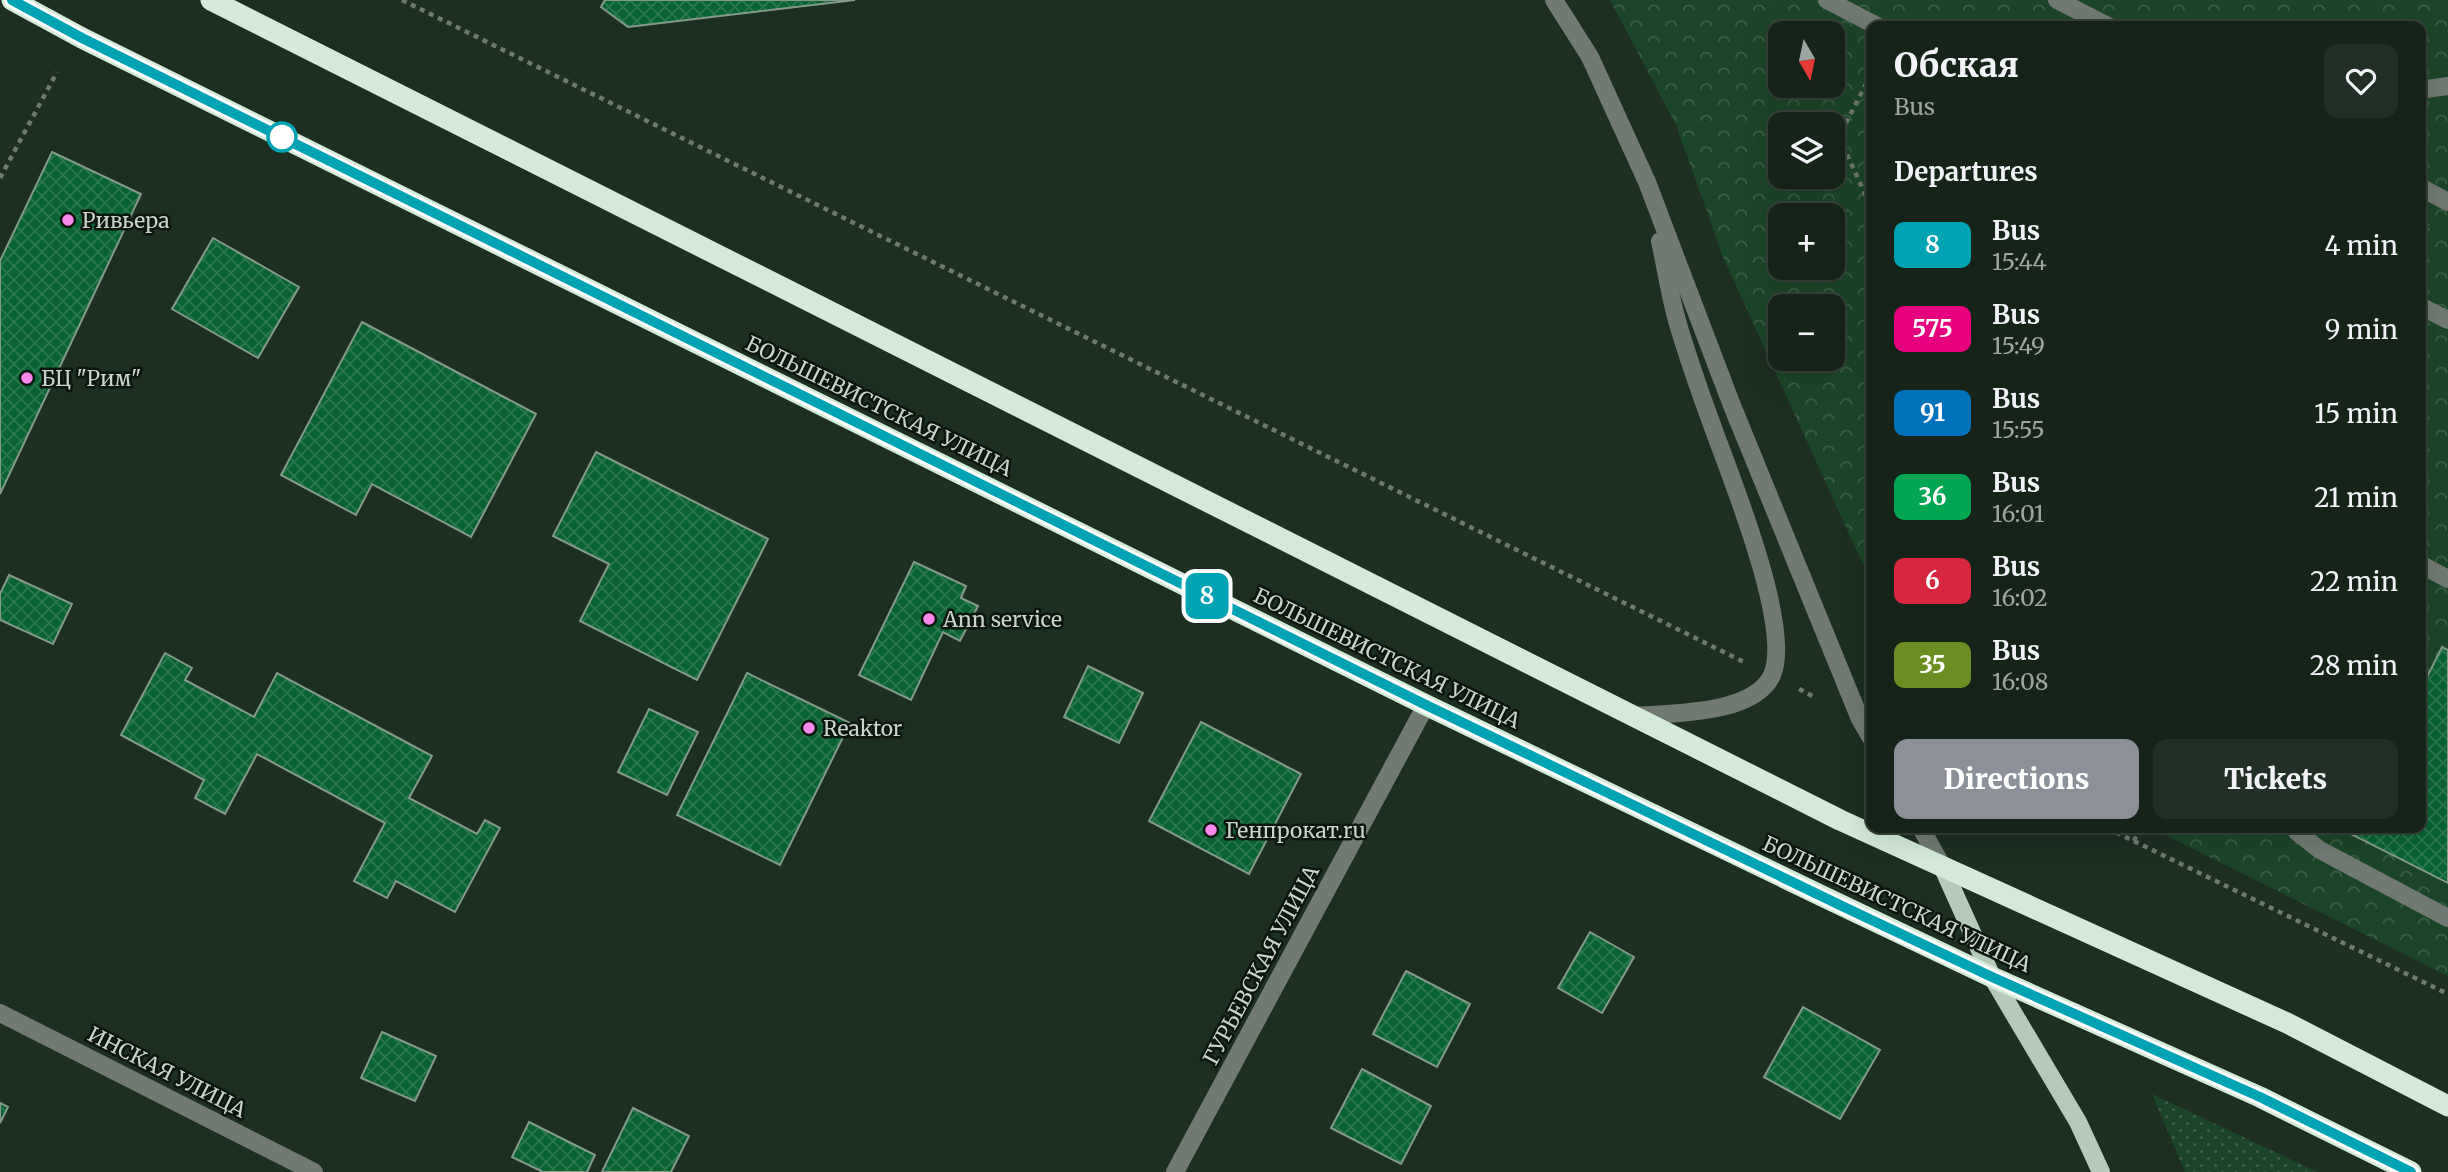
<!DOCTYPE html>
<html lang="en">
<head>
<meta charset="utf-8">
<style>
  body { margin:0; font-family:Merriweather,serif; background:#222f26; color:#f1f3f6; height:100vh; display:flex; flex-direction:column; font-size:26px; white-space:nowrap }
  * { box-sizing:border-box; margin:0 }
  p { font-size:23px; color:#9da4a2 }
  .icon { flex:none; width:38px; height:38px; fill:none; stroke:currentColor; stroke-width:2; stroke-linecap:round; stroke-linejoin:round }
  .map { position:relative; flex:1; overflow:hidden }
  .side { position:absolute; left:1866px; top:21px; width:560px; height:812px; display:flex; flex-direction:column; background:#152319; border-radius:14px; box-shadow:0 7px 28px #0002,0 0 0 2px #344038 }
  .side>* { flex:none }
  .badge { padding:0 14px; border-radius:10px; font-size:24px; line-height:46px }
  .needle { width:46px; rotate:171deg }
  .controls { position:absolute; left:1768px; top:21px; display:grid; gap:14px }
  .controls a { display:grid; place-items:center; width:77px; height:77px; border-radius:14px; background:#152319; box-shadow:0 7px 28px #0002,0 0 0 2px #344038; font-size:35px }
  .map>.badge { position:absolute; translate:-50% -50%; box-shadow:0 0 0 4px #fff }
  h2 { padding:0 28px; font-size:26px; line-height:63px }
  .round { display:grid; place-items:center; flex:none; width:74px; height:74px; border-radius:14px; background:#222f26 }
  .summary { display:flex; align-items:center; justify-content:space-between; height:119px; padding:0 28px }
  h1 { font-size:33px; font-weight:800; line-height:52px }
  .action { display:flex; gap:14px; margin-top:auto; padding:14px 28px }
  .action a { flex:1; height:80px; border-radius:14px; background:#8c9099; color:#fff; font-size:28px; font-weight:800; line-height:80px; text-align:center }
  .action a+a { background:#222f26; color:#f1f3f6 }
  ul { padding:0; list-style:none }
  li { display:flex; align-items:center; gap:21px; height:84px; padding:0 28px }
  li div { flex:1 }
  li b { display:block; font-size:26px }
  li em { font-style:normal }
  li .badge { min-width:77px; font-weight:700; text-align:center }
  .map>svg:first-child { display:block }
  .grass { fill:url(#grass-dots) }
  .park { fill:url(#park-crowns); fill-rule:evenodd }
  .building { fill:url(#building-cross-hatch); stroke:#849a89; stroke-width:2 }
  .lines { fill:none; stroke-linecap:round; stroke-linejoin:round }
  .path { stroke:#6a7a6e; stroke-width:4.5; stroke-dasharray:5 5; stroke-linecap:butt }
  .minor { stroke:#707972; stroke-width:18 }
  .major { stroke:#b6caba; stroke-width:18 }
  .highway { stroke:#d2ead7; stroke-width:21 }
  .line-casing { stroke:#fff; stroke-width:16 }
  .line { stroke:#00a3b4; stroke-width:10 }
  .stop-dot { fill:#fff; stroke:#00a3b4; stroke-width:3.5 }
  .poi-dot { fill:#f888ea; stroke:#0c150e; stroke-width:2.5 }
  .labels { text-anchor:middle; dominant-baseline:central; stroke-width:5; stroke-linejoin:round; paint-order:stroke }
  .poi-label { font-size:21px; fill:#c9d5cc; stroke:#0c150e; text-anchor:start }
  .street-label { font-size:21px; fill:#c9d5cc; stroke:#0c150e }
</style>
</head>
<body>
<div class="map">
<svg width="2448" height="1172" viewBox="0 0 2448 1172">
  <defs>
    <pattern id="grass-dots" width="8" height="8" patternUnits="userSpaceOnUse" patternTransform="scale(1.75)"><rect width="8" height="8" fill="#1b4528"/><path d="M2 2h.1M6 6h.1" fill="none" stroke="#3b5f46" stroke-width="1.8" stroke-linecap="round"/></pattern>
    <pattern id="park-crowns" width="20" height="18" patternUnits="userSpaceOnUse" patternTransform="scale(1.75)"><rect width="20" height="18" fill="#1b4528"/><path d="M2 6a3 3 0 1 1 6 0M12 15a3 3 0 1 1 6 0" fill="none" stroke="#3b5f46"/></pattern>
    <pattern id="building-cross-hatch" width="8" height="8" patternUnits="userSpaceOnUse" patternTransform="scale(1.75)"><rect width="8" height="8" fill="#096231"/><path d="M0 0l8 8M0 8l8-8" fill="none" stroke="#2c784e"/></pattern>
  </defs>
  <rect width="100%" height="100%" fill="#1c2f21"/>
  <polygon class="grass" points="2152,1094 2317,1172 2185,1172"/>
  <path class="park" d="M1610 0H2448V976L2151 828H2420V26H1871V582L1723 257 1676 125ZM1780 33H1832V86H1780ZM1780 124H1832V177H1780ZM1780 215H1832V268H1780ZM1780 306H1832V359H1780Z"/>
  <g class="building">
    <polygon points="605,0 855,0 628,27 601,7"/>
    <polygon points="52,152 141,194 0,494 0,261"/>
    <polygon points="213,238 299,287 258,358 172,309"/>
    <polygon points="362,322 536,414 471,537 372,484 356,515 281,475"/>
    <polygon points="596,452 768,539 697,680 580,621 609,564 553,536"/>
    <polygon points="914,562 966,586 961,598 978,606 960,641 943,632 911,700 859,675"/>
    <polygon points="9,575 72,604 53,644 0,620 0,594"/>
    <polygon points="2442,647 2448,650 2448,883 2349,833 2351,828 2420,828 2420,691"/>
    <polygon points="165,653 192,668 185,680 254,717 277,673 432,756 409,798 477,834 485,820 500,828 455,912 396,881 387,898 354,881 385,823 257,754 225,814 195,798 204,780 121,735"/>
    <polygon points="1088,666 1143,693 1119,743 1064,717"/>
    <polygon points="747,673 850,723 780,865 677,815"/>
    <polygon points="649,709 698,732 667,795 618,772"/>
    <polygon points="1201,722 1301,774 1249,874 1149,821"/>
    <polygon points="1590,932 1634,957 1602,1013 1558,988"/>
    <polygon points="1406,971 1470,1004 1437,1067 1373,1034"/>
    <polygon points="1803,1007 1880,1050 1840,1119 1764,1077"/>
    <polygon points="382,1032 436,1056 415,1101 361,1078"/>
    <polygon points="1362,1069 1431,1106 1401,1164 1331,1128"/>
    <polygon points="0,1103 8,1107 0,1123"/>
    <polygon points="633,1108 689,1136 671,1172 602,1172"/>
    <polygon points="529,1122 595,1155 587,1172 543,1172 512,1157"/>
  </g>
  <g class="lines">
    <g class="path">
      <polyline points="402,0 1744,662"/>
      <polyline points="1871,74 1839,137 1871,207"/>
      <polyline points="0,178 57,72"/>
      <polyline points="2420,243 2428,224"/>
      <polyline points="1799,689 1816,698"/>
      <polyline points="2107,828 2448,994"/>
      <polyline points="2134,841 2140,828"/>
    </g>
    <g class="minor">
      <polyline points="1554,0 1590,57 1647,182 1731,403 1860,719 1871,738"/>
      <polyline points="1827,0 1877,26"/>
      <polyline points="2057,0 2108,26"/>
      <polyline points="2420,90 2448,86"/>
      <polyline points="2420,187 2448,202"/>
      <polyline points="2420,306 2448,320"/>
      <polyline points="2420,564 2448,579"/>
      <path d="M1634 716C1671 713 1754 715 1772 675 1793 628 1730 475 1712 425 1700 392 1688 358 1678 324 1670 297 1666 268 1660 241"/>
      <polyline points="1921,828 1942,866"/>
      <polyline points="2296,828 2297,832 2320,850 2448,918"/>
      <polyline points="0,1013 314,1172"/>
      <polyline points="1175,1172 1426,705"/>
    </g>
    <polyline class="major" points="1942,866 1992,977 2078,1122 2101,1172"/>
    <g class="highway">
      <polyline points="12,0 82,38 1426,705 1820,895 1992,977 2260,1097 2411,1172"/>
      <polyline points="211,0 1840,820 2287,1023 2448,1106"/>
    </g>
  </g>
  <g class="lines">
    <g class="line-casing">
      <polyline id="line" points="12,0 82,38 1426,705 1844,907 1992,977 2260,1097 2411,1172"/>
    </g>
    <use href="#line" class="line"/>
  </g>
  <circle class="stop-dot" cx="282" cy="137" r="14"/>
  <g class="poi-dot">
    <circle cx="68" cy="220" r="7"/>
    <circle cx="27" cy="378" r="7"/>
    <circle cx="929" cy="619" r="7"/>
    <circle cx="809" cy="728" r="7"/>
    <circle cx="1211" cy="830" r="7"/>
  </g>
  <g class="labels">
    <g class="poi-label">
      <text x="82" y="220">Ривьера</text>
      <text x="41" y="378">БЦ "Рим"</text>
      <text x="943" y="619">Ann service</text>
      <text x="823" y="728">Reaktor</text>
      <text x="1225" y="830">Генпрокат.ru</text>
    </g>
    <g class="street-label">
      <text transform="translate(879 406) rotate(26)">БОЛЬШЕВИСТСКАЯ УЛИЦА</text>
      <text transform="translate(1387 658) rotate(26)">БОЛЬШЕВИСТСКАЯ УЛИЦА</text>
      <text transform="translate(1897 904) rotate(25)">БОЛЬШЕВИСТСКАЯ УЛИЦА</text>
      <text transform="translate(1261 965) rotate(-62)">ГУРЬЕВСКАЯ УЛИЦА</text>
      <text transform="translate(167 1072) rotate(27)">ИНСКАЯ УЛИЦА</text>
    </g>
  </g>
</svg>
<div class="controls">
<a><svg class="needle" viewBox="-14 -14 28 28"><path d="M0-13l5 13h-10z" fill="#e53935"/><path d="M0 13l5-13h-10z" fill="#9da4a2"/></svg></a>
<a><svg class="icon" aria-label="layers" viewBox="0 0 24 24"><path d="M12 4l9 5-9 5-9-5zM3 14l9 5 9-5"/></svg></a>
<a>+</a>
<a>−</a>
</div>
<b class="badge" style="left:1207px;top:596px;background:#00a3b4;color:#fff">8</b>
<section class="side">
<div class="summary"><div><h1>Обская</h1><p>Bus</p></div><a class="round"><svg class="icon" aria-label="heart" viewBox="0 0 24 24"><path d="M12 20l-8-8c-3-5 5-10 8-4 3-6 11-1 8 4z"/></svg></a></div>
<h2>Departures</h2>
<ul>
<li><span class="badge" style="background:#00a3b4;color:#fff">8</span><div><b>Bus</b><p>15:44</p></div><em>4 min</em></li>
<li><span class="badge" style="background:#e6007e;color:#fff">575</span><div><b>Bus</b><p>15:49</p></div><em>9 min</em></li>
<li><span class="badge" style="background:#0072bc;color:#fff">91</span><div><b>Bus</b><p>15:55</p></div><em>15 min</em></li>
<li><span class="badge" style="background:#00a651;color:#fff">36</span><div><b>Bus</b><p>16:01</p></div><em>21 min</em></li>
<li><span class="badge" style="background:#d7263d;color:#fff">6</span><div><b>Bus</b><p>16:02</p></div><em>22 min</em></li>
<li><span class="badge" style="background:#6b8e23;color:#fff">35</span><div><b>Bus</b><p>16:08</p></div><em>28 min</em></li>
</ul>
<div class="action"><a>Directions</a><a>Tickets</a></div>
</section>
</div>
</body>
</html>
